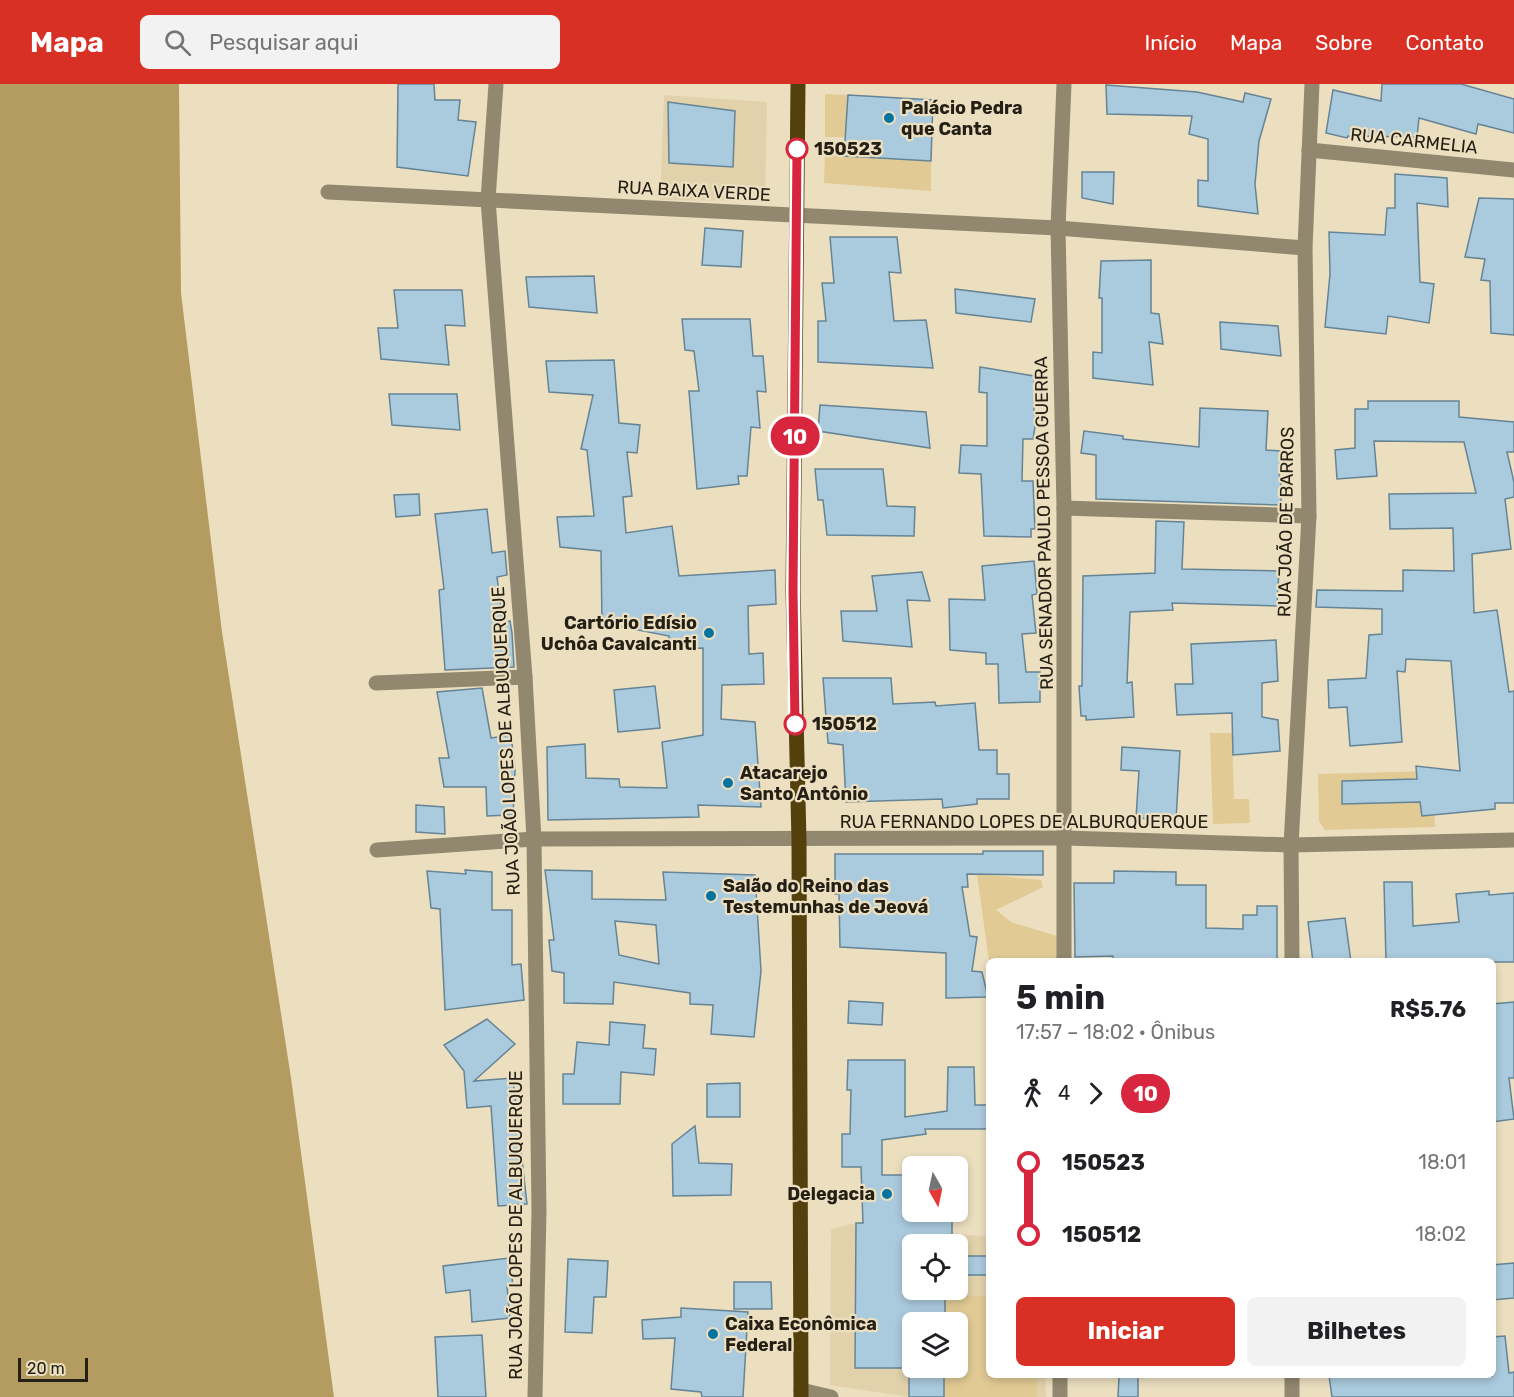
<!DOCTYPE html>
<html lang="pt">
<head>
<meta charset="utf-8">
<style>
  body { margin:0; font-family:Rubik,sans-serif; background:#f2f2f2; color:#202124; height:100vh; display:flex; flex-direction:column; font-size:22px; white-space:nowrap }
  * { box-sizing:border-box; margin:0 }
  p { font-size:20px; color:#757577 }
  .icon { flex:none; width:33px; height:33px; fill:none; stroke:currentColor; stroke-width:2; stroke-linecap:round; stroke-linejoin:round }
  .map { position:relative; flex:1; overflow:hidden }
  .sheet { position:absolute; left:986px; top:874px; width:510px; height:420px; display:flex; flex-direction:column; background:#fff; border-radius:9px; box-shadow:0 3px 9px #0003 }
  .sheet>* { flex:none }
  .badge { padding:0 12px; border-radius:20px; font-size:21px; line-height:39px }
  .needle { width:39px; rotate:171deg }
  .tools { position:absolute; left:902px; top:1072px; display:grid; gap:12px }
  .tools a { display:grid; place-items:center; width:66px; height:66px; border-radius:9px; background:#fff; box-shadow:0 3px 9px #0003; font-size:30px }
  .scale { position:absolute; left:18px; bottom:15px; width:70px; box-sizing:border-box; padding-left:6px; border:3px solid #252015; border-top:0; font-size:16px; line-height:21px; white-space:nowrap; color:#252015; -webkit-text-stroke:4px #ecdfc0; paint-order:stroke }
  .map>.badge { position:absolute; translate:-50% -50%; box-shadow:0 0 0 3px #fff }
  .legs { display:flex; align-items:center; gap:9px; height:66px; padding:0 30px; font-size:20px }
  .legs p { margin-inline-start:auto }
  .headline { display:flex; align-items:center; justify-content:space-between; height:102px; padding:0 30px }
  h1 { font-size:33px; font-weight:700; line-height:45px }
  .action { display:flex; gap:12px; margin-top:auto; padding:12px 30px }
  .action a { flex:1; height:69px; border-radius:9px; background:#d93025; color:#fff; font-size:24px; font-weight:700; line-height:69px; text-align:center }
  .action a+a { background:#f2f2f2; color:#202124 }
  ul { padding:0 30px; list-style:none }
  li { display:flex; align-items:center; gap:21px; height:72px; font-size:22px }
  li i { display:grid; place-items:center; width:9px; height:100%; margin:0 8px; background:currentColor }
  li i::after { content:''; width:15px; height:15px; margin:-8px; border:4px solid; border-radius:50%; background:#fff }
  li p { margin-inline-start:auto }
  li:first-child i { background:linear-gradient(#0000 50%,currentColor 0) }
  li:last-child i { background:linear-gradient(currentColor 50%,#0000 0) }
  header { display:flex; align-items:center; gap:36px; box-sizing:border-box; height:84px; padding:0 30px; background:#d93025; color:#fff }
  header strong { font-size:28px }
  nav { display:flex; gap:33px; margin-inline-start:auto; font-size:21px }
  .search { width:420px; height:54px; background:#f2f2f2; display:flex; align-items:center; gap:15px; box-sizing:border-box; padding:0 21px; border-radius:9px; color:#757577; font-size:22px }
  .map>svg:first-child { display:block }
  .built { fill:#e2d2ac; fill-rule:evenodd }
  .green { fill:#e1ca94 }
  .water { fill:#b49b60 }
  .building { fill:#aacadd; stroke:#658495; stroke-width:1.5; fill-rule:evenodd }
  .lines { fill:none; stroke-linecap:round; stroke-linejoin:round }
  .street { stroke:#92886f; stroke-width:15 }
  .primary { stroke:#53400d; stroke-width:15 }
  .line-1-casing { stroke:#fff; stroke-width:14 }
  .line-1 { stroke:#d7263d; stroke-width:9 }
  .poi-dot { fill:#05749f; stroke:#ecdfc0; stroke-width:2 }
  .stop-1-dot { fill:#fff; stroke:#d7263d; stroke-width:3 }
  .labels { text-anchor:middle; dominant-baseline:central; stroke-width:4.5; stroke-linejoin:round; paint-order:stroke }
  .poi-label { font-size:18px; font-weight:bold; fill:#252015; stroke:#ecdfc0; text-anchor:start }
  .street-label { font-size:18px; fill:#252015; stroke:#ecdfc0 }
  .stop-label { font-size:18px; font-weight:bold; fill:#252015; stroke:#ecdfc0; text-anchor:start }
</style>
</head>
<body>
<header>
<strong>Mapa</strong>
<div class="search"><svg class="icon" aria-label="search" viewBox="0 0 24 24"><circle cx="10" cy="10" r="6"/><path d="M15 15l6 6"/></svg>Pesquisar aqui</div>
<nav><a>Início</a><a>Mapa</a><a>Sobre</a><a>Contato</a></nav>
</header>
<div class="map">
<svg width="1514" height="1313" viewBox="0 0 1514 1313">
  <rect width="100%" height="100%" fill="#ecdfc0"/>
  <g class="built">
    <polygon points="664,11 767,18 765,117 660,116"/>
    <path d="M856 1139 988 1153V1292H1045L1046 1313H909L830 1301 831 1145ZM912 1161H957V1206H912ZM912 1239H957V1284H912Z"/>
  </g>
  <g class="green">
    <polygon points="825,10 848,11 846,53 825,53"/>
    <polygon points="825,70 931,77 931,107 824,99"/>
    <polygon points="1210,649 1232,649 1234,715 1249,715 1250,739 1213,740"/>
    <polygon points="1433,687 1435,743 1325,746 1319,737 1318,690"/>
    <polygon points="977,790 1041,796 1043,803 996,826 1011,838 1057,852 1060,877 989,877"/>
    <polygon points="945,1210 988,1213 988,1292 1037,1292 1037,1313 944,1313 944,1284 957,1284 957,1239 945,1239"/>
  </g>
  <polygon class="water" points="0,0 179,0 181,209 222,548 291,994 334,1313 0,1313"/>
  <g class="building">
    <polygon points="398,0 434,0 435,16 460,16 458,36 476,38 468,92 397,83"/>
    <polygon points="1382,0 1461,0 1514,15 1514,49 1478,40 1476,50 1419,34 1417,53 1348,52 1347,54 1326,49 1333,6 1381,17"/>
    <polygon points="1106,1 1197,8 1243,18 1245,9 1271,15 1259,57 1255,100 1258,130 1198,122 1198,96 1208,97 1208,55 1189,50 1192,32 1107,30"/>
    <polygon points="848,11 933,16 931,77 844,72"/>
    <polygon points="668,18 735,27 733,83 669,79"/>
    <polygon points="1082,88 1114,88 1113,120 1082,114"/>
    <polygon points="1395,90 1447,94 1448,123 1417,119 1420,198 1434,200 1429,239 1388,232 1386,250 1325,243 1330,190 1329,148 1385,151 1387,124 1395,124"/>
    <polygon points="1479,114 1514,115 1514,251 1491,249 1490,197 1481,196 1485,175 1465,173"/>
    <polygon points="705,144 743,147 741,183 702,181"/>
    <polygon points="830,153 897,153 901,189 889,188 894,237 926,236 933,284 818,278 818,237 826,237 822,199 834,199"/>
    <polygon points="1151,176 1151,229 1159,230 1163,260 1149,258 1153,301 1093,294 1093,268 1102,269 1102,214 1099,214 1101,177"/>
    <polygon points="594,192 597,229 529,223 526,193"/>
    <polygon points="955,205 1035,215 1031,238 956,229"/>
    <polygon points="394,206 462,206 465,242 445,241 449,281 381,275 378,244 398,244"/>
    <polygon points="682,235 750,235 753,272 763,272 766,308 757,307 760,344 751,343 747,392 738,392 739,400 697,405 689,307 699,307 694,267 685,266"/>
    <polygon points="1220,238 1278,242 1281,272 1221,265"/>
    <polygon points="614,276 619,339 640,341 637,369 627,368 632,412 623,413 626,449 672,442 679,492 775,486 776,520 748,522 749,570 763,569 764,600 722,601 721,635 755,638 761,723 698,721 699,733 548,736 547,663 585,660 586,694 619,695 620,703 667,704 662,658 703,651 703,564 669,565 669,552 602,539 601,467 560,463 557,433 594,432 587,366 581,365 593,311 549,308 546,277"/>
    <polygon points="980,283 1034,292 1034,331 1037,331 1033,355 1023,355 1022,397 1033,397 1035,445 1031,445 1031,453 984,452 981,390 959,389 961,361 987,362 987,309 979,308"/>
    <polygon points="389,310 457,310 460,346 392,341"/>
    <polygon points="1368,317 1459,317 1459,333 1514,338 1514,368 1507,368 1514,398 1514,413 1505,415 1511,465 1472,470 1474,529 1497,526 1509,608 1514,607 1514,719 1495,719 1495,725 1422,732 1420,718 1342,720 1342,697 1417,695 1416,682 1460,687 1451,577 1406,575 1405,588 1397,587 1402,658 1350,662 1347,623 1329,624 1328,596 1366,594 1369,551 1382,550 1382,525 1316,523 1317,506 1403,507 1403,486 1454,487 1453,444 1390,445 1389,410 1476,409 1464,358 1374,357 1377,392 1337,395 1335,366 1355,364 1355,325 1368,325"/>
    <polygon points="820,321 926,328 930,364 818,347"/>
    <polygon points="1200,324 1268,327 1266,366 1281,367 1279,397 1281,397 1281,421 1096,415 1096,371 1081,369 1084,347 1123,352 1123,355 1199,363"/>
    <polygon points="815,385 883,385 887,422 915,423 914,452 827,451 823,416 818,416"/>
    <polygon points="419,410 420,431 396,433 394,411"/>
    <polygon points="487,425 492,469 505,467 507,491 497,493 503,539 510,537 512,549 514,583 445,586 439,506 444,505 435,430"/>
    <polygon points="1156,437 1184,438 1182,485 1279,487 1277,522 1172,519 1173,526 1130,528 1127,599 1132,598 1134,633 1086,636 1086,632 1081,632 1079,602 1082,602 1083,492 1155,489"/>
    <polygon points="1034,477 1037,510 1032,511 1036,549 1022,550 1026,588 1040,588 1040,618 999,619 998,580 986,580 986,569 950,566 949,515 985,516 982,482"/>
    <polygon points="922,488 930,517 907,516 912,563 843,557 841,527 877,527 872,492"/>
    <polygon points="1276,556 1278,597 1262,599 1262,633 1278,636 1280,667 1233,671 1232,629 1177,631 1175,600 1193,600 1191,560"/>
    <polygon points="823,594 891,594 893,620 935,618 936,622 975,619 979,666 997,666 997,690 1009,690 1009,715 977,715 977,720 943,724 942,715 846,718 843,661 828,659"/>
    <polygon points="655,602 660,644 618,648 614,606"/>
    <polygon points="482,604 491,654 511,651 515,686 513,731 487,732 486,703 444,703 439,674 449,674 437,608"/>
    <polygon points="1122,663 1180,667 1176,736 1136,734 1139,687 1121,686"/>
    <polygon points="416,721 444,723 445,750 416,748"/>
    <polygon points="983,767 1043,767 1043,791 967,790 968,803 962,803 970,852 977,853 972,887 982,888 988,913 946,914 946,869 840,863 839,810 835,810 835,770 983,770"/>
    <polygon points="465,786 492,788 492,826 512,826 512,881 521,880 524,916 445,926 440,825 431,824 427,787 466,790"/>
    <path d="M545 786 592 787V815L666 816 663 788 755 791 761 887 754 953 711 950 713 921 690 920V909L614 898 613 920 564 919V889L552 887 549 856H554ZM615 837 656 841 659 880 619 871Z"/>
    <polygon points="1114,787 1176,788 1176,801 1206,801 1206,844 1243,845 1243,831 1257,831 1257,822 1277,822 1277,878 1113,878 1113,872 1075,873 1074,799 1114,799"/>
    <polygon points="1384,798 1412,798 1413,842 1459,838 1456,810 1489,807 1489,811 1514,809 1514,878 1386,878"/>
    <polygon points="1345,834 1351,878 1313,878 1308,838"/>
    <polygon points="849,917 883,919 882,941 848,939"/>
    <polygon points="1514,918 1514,994 1509,994 1514,1035 1492,1038 1492,920"/>
    <polygon points="487,935 515,960 474,997 513,994 527,1120 498,1122 491,1022 467,1024 464,987 444,961"/>
    <polygon points="610,938 645,941 643,964 656,965 654,991 621,988 620,1020 563,1020 563,990 574,990 577,958 609,961"/>
    <polygon points="848,976 905,976 905,1033 947,1027 948,983 974,983 975,1021 988,1021 988,1045 925,1045 926,1050 882,1056 882,1091 912,1091 912,1128 952,1128 952,1161 912,1161 912,1206 945,1206 945,1239 912,1239 912,1284 855,1284 856,1139 863,1139 861,1083 842,1083 842,1050 850,1050 851,1006 847,1006"/>
    <polygon points="740,999 740,1033 707,1033 707,1000"/>
    <polygon points="695,1042 699,1079 732,1080 731,1111 673,1112 672,1060"/>
    <rect x="957" y="1172" width="31" height="19"/>
    <polygon points="509,1174 513,1201 507,1202 510,1234 472,1238 470,1206 446,1209 443,1182"/>
    <polygon points="568,1175 608,1177 606,1213 594,1213 592,1249 565,1248"/>
    <polygon points="1514,1179 1514,1214 1492,1216 1492,1181"/>
    <polygon points="734,1198 771,1198 772,1225 734,1225"/>
    <polygon points="681,1224 748,1228 743,1313 702,1313 701,1308 671,1305 675,1254 643,1255 642,1236 681,1233"/>
    <polygon points="482,1251 486,1313 438,1313 435,1253"/>
    <polygon points="1505,1252 1509,1289 1514,1288 1514,1313 1332,1313 1329,1292 1492,1292 1492,1253"/>
    <rect x="909" y="1284" width="35" height="29"/>
    <polygon points="1119,1292 1138,1292 1138,1313 1118,1313"/>
  </g>
  <g class="lines">
    <g class="street">
      <polyline points="496,0 488,116 525,593 534,755 539,1127 535,1313"/>
      <polyline points="1309,66 1514,86"/>
      <polyline points="328,108 1058,144 1305,164"/>
      <polyline points="1064,424 1309,432"/>
      <polyline points="376,599 525,593"/>
      <polyline points="377,766 534,755 1066,754 1291,761 1514,756"/>
      <polyline points="1064,878 1064,424 1058,144 1064,0"/>
      <polyline points="1292,878 1291,761 1309,432 1305,164 1312,0"/>
      <polyline points="801,1306 831,1313"/>
      <polyline points="1060,1313 1060,1292"/>
      <polyline points="1292,1313 1292,1292"/>
    </g>
    <polyline class="primary" points="798,0 793,506 799,757 801,1313"/>
  </g>
  <g class="lines">
    <g class="line-1-casing">
      <polyline id="line-1" points="795,640 793,506 797,65"/>
    </g>
    <use href="#line-1" class="line-1"/>
  </g>
  <g class="poi-dot">
    <circle cx="889" cy="34" r="6"/>
    <circle cx="709" cy="549" r="6"/>
    <circle cx="728" cy="699" r="6"/>
    <circle cx="711" cy="812" r="6"/>
    <circle cx="887" cy="1110" r="6"/>
    <circle cx="713" cy="1250" r="6"/>
  </g>
  <g class="stop-1-dot">
    <circle cx="797" cy="65" r="10"/>
    <circle cx="795" cy="640" r="10"/>
  </g>
  <g class="labels">
    <g class="poi-label">
      <text x="901" y="24">Palácio Pedra<tspan x="901" dy="21">que Canta</tspan></text>
      <text x="697" y="539" text-anchor="end">Cartório Edísio<tspan x="697" dy="21">Uchôa Cavalcanti</tspan></text>
      <text x="740" y="689">Atacarejo<tspan x="740" dy="21">Santo Antônio</tspan></text>
      <text x="723" y="802">Salão do Reino das<tspan x="723" dy="21">Testemunhas de Jeová</tspan></text>
      <text x="875" y="1110" text-anchor="end">Delegacia</text>
      <text x="725" y="1240">Caixa Econômica<tspan x="725" dy="21">Federal</tspan></text>
    </g>
    <g class="street-label">
      <text transform="translate(1414 57) rotate(6)">RUA CARMELIA</text>
      <text transform="translate(694 107) rotate(3)">RUA BAIXA VERDE</text>
      <text transform="translate(1286 438) rotate(-89)">RUA JOÃO DE BARROS</text>
      <text transform="translate(1044 439) rotate(-91)">RUA SENADOR PAULO PESSOA GUERRA</text>
      <text transform="translate(506 657) rotate(-93)">RUA JOÃO LOPES DE ALBUQUERQUE</text>
      <text x="1024" y="738">RUA FERNANDO LOPES DE ALBURQUERQUE</text>
      <text transform="translate(516 1141) rotate(-90)">RUA JOÃO LOPES DE ALBUQUERQUE</text>
    </g>
    <g class="stop-label">
      <text x="814" y="65">150523</text>
      <text x="812" y="640">150512</text>
    </g>
  </g>
</svg>
<div class="tools">
<a><svg class="needle" viewBox="-14 -14 28 28"><path d="M0-13l5 13h-10z" fill="#e53935"/><path d="M0 13l5-13h-10z" fill="#757577"/></svg></a>
<a><svg class="icon" aria-label="locate" viewBox="0 0 24 24"><circle cx="12" cy="12" r="6"/><path d="M12 2v4M12 18v4M2 12h4M18 12h4"/></svg></a>
<a><svg class="icon" aria-label="layers" viewBox="0 0 24 24"><path d="M12 4l9 5-9 5-9-5zM3 14l9 5 9-5"/></svg></a>
</div>
<div class="scale">20 m</div>
<b class="badge" style="left:795px;top:352px;background:#d7263d;color:#fff">10</b>
<section class="sheet">
<div class="headline"><div><h1>5 min</h1><p>17:57 – 18:02 · Ônibus</p></div><b>R$5.76</b></div>
<div class="legs"><svg class="icon" aria-label="walk" viewBox="0 0 24 24"><circle cx="13" cy="4" r="2"/><path d="M13 8l-2 6 4 7M11 14l-3 7M7 12l3-4h3l4 4"/></svg>4<svg class="icon" aria-label="forward" viewBox="0 0 24 24"><path d="M9 5l7 7-7 7"/></svg><b class="badge" style="background:#d7263d;color:#fff">10</b></div>
<ul>
<li><i style="color:#d7263d"></i><b>150523</b><p>18:01</p></li>
<li><i style="color:#d7263d"></i><b>150512</b><p>18:02</p></li>
</ul>
<div class="action"><a>Iniciar</a><a>Bilhetes</a></div>
</section>
</div>
</body>
</html>
